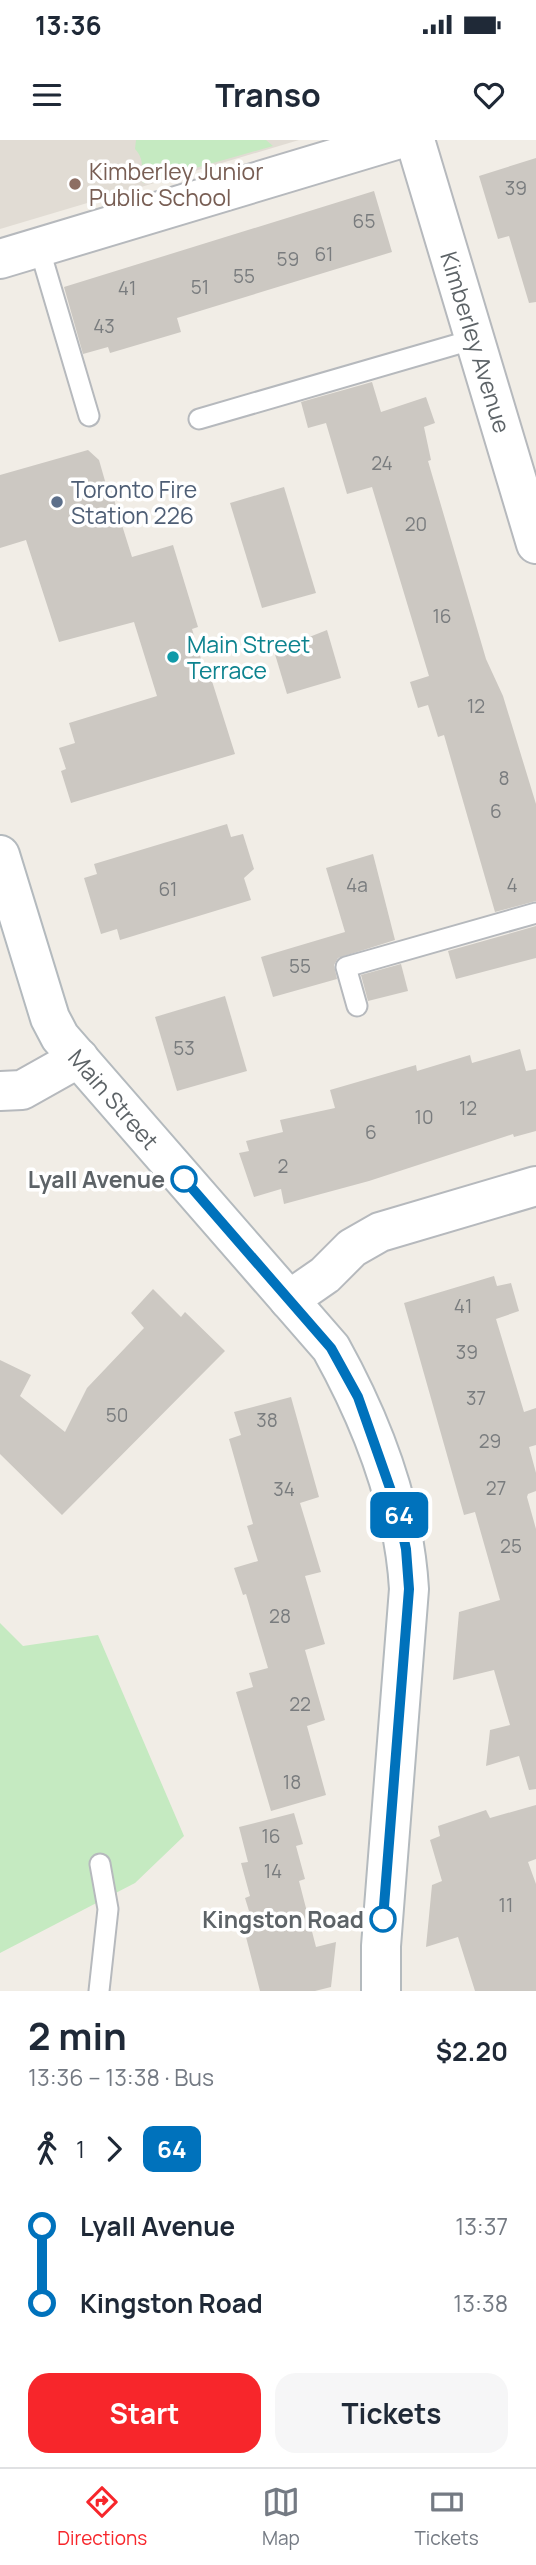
<!DOCTYPE html>
<html lang="en">
<head>
<meta charset="utf-8">
<style>
  body { margin:0; font-family:Manrope,sans-serif; background:#f6f6f7; color:#1f2937; height:100vh; display:flex; flex-direction:column; font-size:26px; white-space:nowrap }
  * { box-sizing:border-box; margin:0 }
  p { font-size:23px; color:#747a83 }
  .icon { flex:none; width:38px; height:38px; fill:none; stroke:currentColor; stroke-width:2; stroke-linecap:round; stroke-linejoin:round }
  .map { position:relative; height:1851px; overflow:hidden }
  .details { display:flex; flex-direction:column; background:#fff; flex:1 }
  .details>* { flex:none }
  .badge { padding:0 14px; border-radius:10px; font-size:24px; line-height:46px }
  .map>.badge { position:absolute; translate:-50% -50%; box-shadow:0 0 0 4px #fff }
  .legs { display:flex; align-items:center; gap:10px; height:77px; padding:0 28px; font-size:23px }
  .legs p { margin-inline-start:auto }
  .summary { display:flex; align-items:center; justify-content:space-between; height:119px; padding:0 28px }
  h1 { font-size:38px; font-weight:700; line-height:52px }
  .action { display:flex; gap:14px; margin-top:auto; padding:14px 28px }
  .action a { flex:1; height:80px; border-radius:21px; background:#f7262b; color:#fff; font-size:28px; font-weight:700; line-height:80px; text-align:center }
  .action a+a { background:#f6f6f7; color:#1f2937 }
  ul { padding:0 28px; list-style:none }
  li { display:flex; align-items:center; gap:24px; height:77px; font-size:26px }
  li i { display:grid; place-items:center; width:10px; height:100%; margin:0 9px; background:currentColor }
  li i::after { content:''; width:18px; height:18px; margin:-9px; border:5px solid; border-radius:50%; background:#fff }
  li p { margin-inline-start:auto }
  li:first-child i { background:linear-gradient(#0000 50%,currentColor 0) }
  li:last-child i { background:linear-gradient(currentColor 50%,#0000 0) }
  .status { display:flex; justify-content:space-between; align-items:center; height:49px; padding:0 35px; background:#fff; direction:ltr }
  .status svg { height:19px; fill:currentColor }
  header { display:flex; justify-content:space-between; align-items:center; height:91px; padding:0 28px; background:#fff; font-size:32px; font-weight:700 }
  .dock { display:flex; justify-content:space-around; align-items:center; height:98px; border-top:2px solid #e0e1e3; background:#fff; font-size:19px; color:#747a83 }
  .dock a { display:grid; justify-items:center; gap:4px }
  .dock .active { color:#f7262b }
  .map>svg:first-child { display:block }
  .education { fill:#e1dcd4 }
  .green { fill:#c5eac1 }
  .building { fill:#ccc8c2 }
  .lines { fill:none; stroke-linecap:round; stroke-linejoin:round }
  .lane-casing { stroke:#b6b9bd; stroke-width:23 }
  .street-casing { stroke:#b6b9bd; stroke-width:42 }
  .secondary-casing { stroke:#b4babe; stroke-width:42 }
  .lane { stroke:#fff; stroke-width:19 }
  .street { stroke:#fff; stroke-width:38 }
  .secondary { stroke:#fff; stroke-width:38 }
  .line-1-casing { stroke:#fff; stroke-width:16 }
  .line-1 { stroke:#0072bc; stroke-width:10 }
  .education-dot { fill:#8d6e63; stroke:#fff; stroke-width:2.5 }
  .service-dot { fill:#5c6f8a; stroke:#fff; stroke-width:2.5 }
  .culture-dot { fill:#0f9aa8; stroke:#fff; stroke-width:2.5 }
  .stop-1-dot { fill:#fff; stroke:#0072bc; stroke-width:3.5 }
  .labels { text-anchor:middle; dominant-baseline:central; stroke-width:7; stroke-linejoin:round; paint-order:stroke }
  .number-label { font-size:19px; fill:#797c7e }
  .education-label { font-size:23px; fill:#785e54; stroke:#fff; text-anchor:start }
  .street-label { font-size:23px; fill:#5d6367; stroke:#fff }
  .service-label { font-size:23px; fill:#4e5e75; stroke:#fff; text-anchor:start }
  .culture-label { font-size:23px; fill:#0d838f; stroke:#fff; text-anchor:start }
  .stop-label { font-size:23px; font-weight:bold; fill:#5d6367; stroke:#fff; text-anchor:end }
</style>
</head>
<body>
<div class="status"><b>13:36</b><svg viewBox="0 0 49 12"><path d="M0 12V9h3v3zM5 12V6h3v6zM10 12V3h3v9zM15 12V0h3v12zM26 1h20v11H26zM47 4h2v5h-2z"/></svg></div>
<header><svg class="icon" aria-label="menu" viewBox="0 0 24 24"><path d="M4 6h16M4 12h16M4 18h16"/></svg>Transo<svg class="icon" aria-label="heart" viewBox="0 0 24 24"><path d="M12 20l-8-8c-3-5 5-10 8-4 3-6 11-1 8 4z"/></svg></header>
<div class="map">
<svg width="536" height="1851" viewBox="0 0 536 1851">
  <rect width="100%" height="100%" fill="#f1ede6"/>
  <polygon class="education" points="0,0 299,0 0,89"/>
  <g class="green">
    <path d="M136 0H266L273 6 143 43C140 30 146 21 135 9Z"/>
    <polygon points="0,1483 23,1506 98,1495 184,1696 135,1743 0,1813"/>
  </g>
  <g class="building">
    <polygon points="536,18 536,162 529,163 509,96 498,99 479,36"/>
    <polygon points="374,51 392,112 177,178 181,192 110,213 108,207 83,214 64,147"/>
    <polygon points="372,242 381,272 426,257 435,283 424,287 431,320 428,321 486,519 503,556 536,664 536,761 495,772 444,595 438,597 428,565 418,568 410,542 429,536 372,347 347,354 326,283 308,288 301,262"/>
    <polygon points="88,310 99,320 107,348 110,347 132,417 173,405 198,487 192,489 207,539 211,538 235,614 71,663 61,631 66,629 59,608 75,603 69,583 157,556 134,482 59,502 26,400 0,408 0,335"/>
    <polygon points="284,347 316,453 262,468 230,363"/>
    <polygon points="327,490 341,538 287,554 274,511"/>
    <polygon points="227,684 231,697 243,694 254,729 244,738 251,760 120,800 117,789 101,794 84,738 97,734 94,724"/>
    <polygon points="373,714 395,800 338,818 334,825 337,839 273,857 261,817 345,792 326,728"/>
    <polygon points="536,786 536,818 456,839 448,811"/>
    <polygon points="401,824 408,851 368,861 361,835"/>
    <polygon points="225,856 247,931 177,951 155,877"/>
    <polygon points="520,909 526,931 536,929 536,991 514,997 513,994 369,1041 284,1064 281,1049 254,1057 239,1013 249,1011 246,1001 283,992 280,980 335,968 330,950 416,925 417,931 470,915 472,923"/>
    <polygon points="494,1136 497,1146 511,1143 519,1171 496,1179 524,1272 536,1268 536,1305 529,1307 536,1333 536,1351 528,1354 527,1357 536,1389 536,1649 529,1650 519,1616 486,1626 490,1590 510,1585 494,1530 453,1540 459,1472 500,1460 475,1372 464,1375 404,1163"/>
    <polygon points="153,1149 181,1177 185,1172 225,1211 62,1375 0,1314 0,1220 31,1235 20,1256 65,1292 87,1248 144,1188 131,1173"/>
    <polygon points="291,1257 319,1357 300,1363 321,1432 305,1436 325,1504 305,1510 325,1580 307,1586 326,1655 271,1671 236,1552 253,1547 249,1533 268,1528 246,1454 243,1455 234,1428 258,1421 247,1386 253,1384 229,1299 241,1295 234,1272"/>
    <polygon points="536,1665 536,1719 528,1722 536,1744 536,1851 475,1851 458,1797 426,1807 432,1745 442,1741 430,1700 440,1696 438,1686 486,1670 490,1678"/>
    <polygon points="294,1673 303,1704 296,1706 305,1739 299,1741 316,1807 336,1802 331,1847 315,1851 260,1851 240,1774 249,1771 245,1758 250,1756 241,1723 248,1722 239,1687"/>
  </g>
  <g class="lines">
    <g class="lane-casing">
      <g id="lane">
        <polyline points="39,107 89,276"/>
        <polyline points="199,279 475,199"/>
        <polyline points="357,866 346,827 536,773"/>
        <polyline points="99,1851 108,1769 100,1724"/>
      </g>
    </g>
    <g class="street-casing">
      <g id="street">
        <polyline points="415,0 536,404"/>
        <polyline points="0,119 396,0"/>
        <polyline points="0,951 22,950 79,918"/>
        <polyline points="289,1160 325,1135 352,1108 380,1092 536,1046"/>
      </g>
    </g>
    <g class="secondary-casing">
      <path id="secondary" d="M0 715 50 878 60 897 331 1208C372 1282 404 1363 409 1449L381 1806V1851"/>
    </g>
    <use href="#lane" class="lane"/>
    <use href="#street" class="street"/>
    <use href="#secondary" class="secondary"/>
  </g>
  <g class="lines">
    <g class="line-1-casing">
      <polyline id="line-1" points="184,1039 331,1208 358,1257 397,1368 406,1409 409,1449 383,1779"/>
    </g>
    <use href="#line-1" class="line-1"/>
  </g>
  <circle class="education-dot" cx="75" cy="44" r="7"/>
  <circle class="service-dot" cx="57" cy="362" r="7"/>
  <circle class="culture-dot" cx="173" cy="517" r="7"/>
  <g class="stop-1-dot">
    <circle cx="184" cy="1039" r="12"/>
    <circle cx="383" cy="1779" r="12"/>
  </g>
  <g class="labels">
    <g class="number-label">
      <text x="516" y="48">39</text>
      <text x="364" y="81">65</text>
      <text x="324" y="114">61</text>
      <text x="288" y="119">59</text>
      <text x="244" y="136">55</text>
      <text x="200" y="147">51</text>
      <text x="127" y="148">41</text>
      <text x="104" y="186">43</text>
      <text x="382" y="323">24</text>
      <text x="416" y="384">20</text>
      <text x="442" y="476">16</text>
      <text x="476" y="566">12</text>
      <text x="504" y="638">8</text>
      <text x="496" y="671">6</text>
      <text x="357" y="745">4a</text>
      <text x="512" y="745">4</text>
      <text x="168" y="749">61</text>
      <text x="300" y="826">55</text>
      <text x="184" y="908">53</text>
      <text x="468" y="968">12</text>
      <text x="424" y="977">10</text>
      <text x="371" y="992">6</text>
      <text x="283" y="1026">2</text>
      <text x="463" y="1166">41</text>
      <text x="467" y="1212">39</text>
      <text x="476" y="1258">37</text>
      <text x="117" y="1275">50</text>
      <text x="267" y="1280">38</text>
      <text x="490" y="1301">29</text>
      <text x="496" y="1348">27</text>
      <text x="284" y="1349">34</text>
      <text x="511" y="1406">25</text>
      <text x="280" y="1476">28</text>
      <text x="300" y="1564">22</text>
      <text x="292" y="1642">18</text>
      <text x="271" y="1696">16</text>
      <text x="273" y="1731">14</text>
      <text x="506" y="1765">11</text>
    </g>
    <g class="education-label">
      <text x="89" y="31">Kimberley Junior<tspan x="89" dy="26">Public School</tspan></text>
    </g>
    <g class="street-label">
      <text transform="translate(476 202) rotate(73)">Kimberley Avenue</text>
      <text transform="translate(114 959) rotate(49)">Main Street</text>
    </g>
    <g class="service-label">
      <text x="71" y="349">Toronto Fire<tspan x="71" dy="26">Station 226</tspan></text>
    </g>
    <g class="culture-label">
      <text x="187" y="504">Main Street<tspan x="187" dy="26">Terrace</tspan></text>
    </g>
    <g class="stop-label">
      <text x="165" y="1039">Lyall Avenue</text>
      <text x="364" y="1779">Kingston Road</text>
    </g>
  </g>
</svg>
<b class="badge" style="left:399px;top:1375px;background:#0072bc;color:#fff">64</b>
</div>
<section class="details">
<div class="summary"><div><h1>2 min</h1><p>13:36 – 13:38 · Bus</p></div><b>$2.20</b></div>
<div class="legs"><svg class="icon" aria-label="walk" viewBox="0 0 24 24"><circle cx="13" cy="4" r="2"/><path d="M13 8l-2 6 4 7M11 14l-3 7M7 12l3-4h3l4 4"/></svg>1<svg class="icon" aria-label="forward" viewBox="0 0 24 24"><path d="M9 5l7 7-7 7"/></svg><b class="badge" style="background:#0072bc;color:#fff">64</b></div>
<ul>
<li><i style="color:#0072bc"></i><b>Lyall Avenue</b><p>13:37</p></li>
<li><i style="color:#0072bc"></i><b>Kingston Road</b><p>13:38</p></li>
</ul>
<div class="action"><a>Start</a><a>Tickets</a></div>
</section>
<nav class="dock">
<a class="active"><svg class="icon" aria-label="directions" viewBox="0 0 24 24"><path d="M12 3l9 9-9 9-9-9zM9 14v-3h6M13 9l2 2-2 2"/></svg>Directions</a>
<a><svg class="icon" aria-label="map" viewBox="0 0 24 24"><path d="M3 6l6-2 6 2 6-2v14l-6 2-6-2-6 2zM9 4v14M15 6v14"/></svg>Map</a>
<a><svg class="icon" aria-label="tickets" viewBox="0 0 24 24"><path d="M3 7h18v10H3zM15 7v10"/></svg>Tickets</a>
</nav>
</body>
</html>
